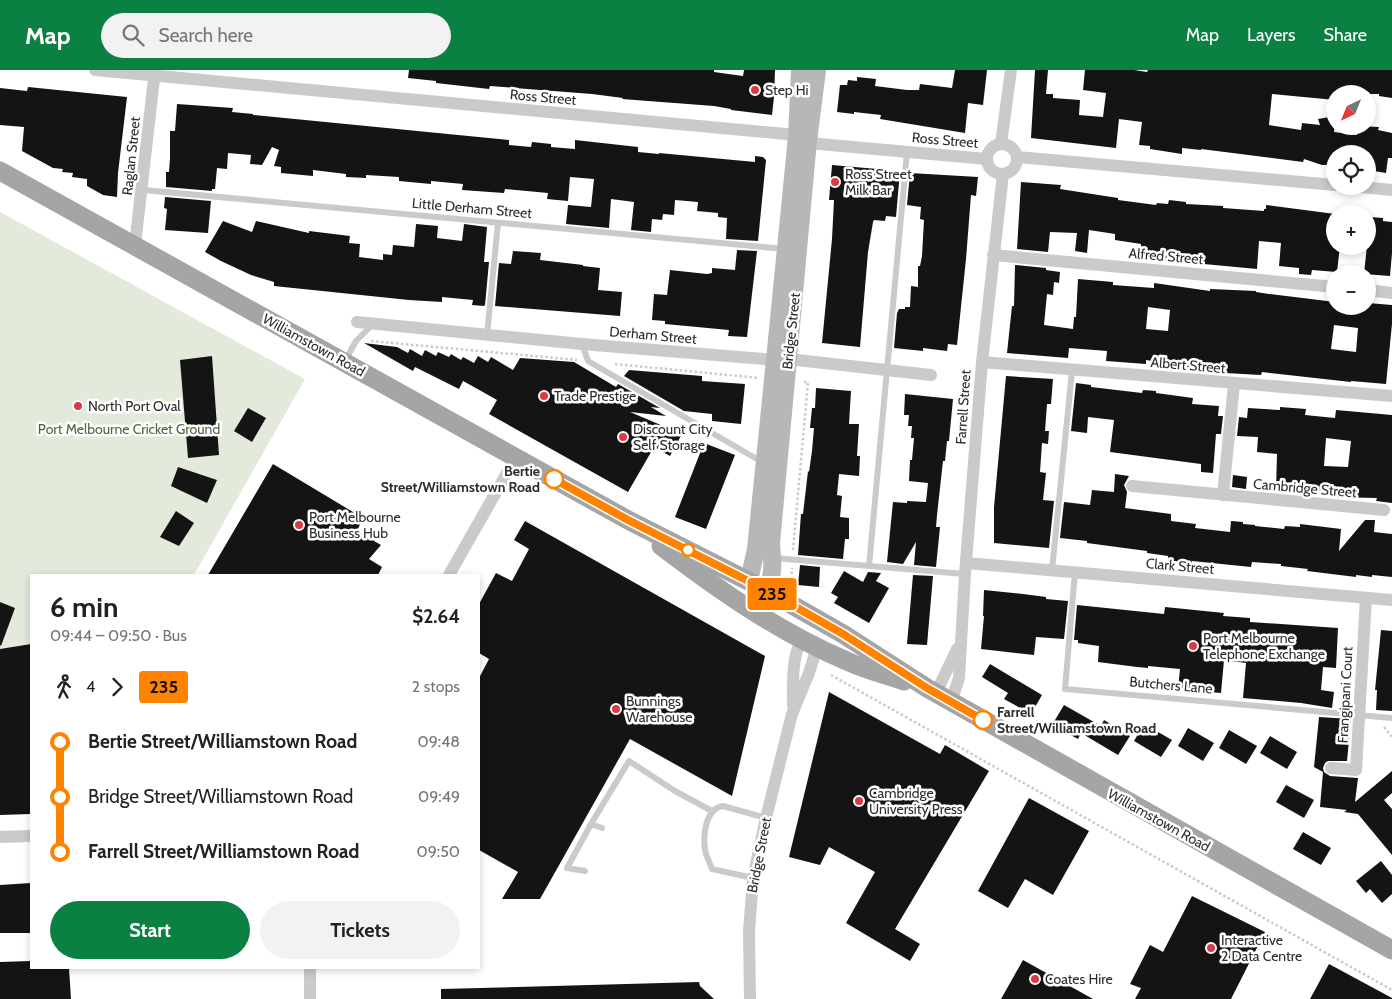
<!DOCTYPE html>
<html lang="en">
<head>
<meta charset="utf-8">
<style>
  body { margin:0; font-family:Cabin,sans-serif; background:#f2f2f2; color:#222; height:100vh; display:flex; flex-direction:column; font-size:19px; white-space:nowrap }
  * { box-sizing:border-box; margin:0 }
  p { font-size:16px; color:#767676 }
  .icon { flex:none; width:28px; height:28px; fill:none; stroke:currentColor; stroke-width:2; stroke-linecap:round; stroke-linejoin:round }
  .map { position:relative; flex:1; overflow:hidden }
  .sheet { position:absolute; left:30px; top:504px; width:450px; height:395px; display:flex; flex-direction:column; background:#fff; border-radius:0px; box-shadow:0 2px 8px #0003 }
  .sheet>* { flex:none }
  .badge { padding:0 10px; border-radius:4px; font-size:18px; line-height:32px }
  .needle { width:32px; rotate:223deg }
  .fabs { position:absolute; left:1326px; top:15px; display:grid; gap:10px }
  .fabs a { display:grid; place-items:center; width:50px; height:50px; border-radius:50%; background:#fff; box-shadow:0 2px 8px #0003; font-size:25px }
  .map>.badge { position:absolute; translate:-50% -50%; box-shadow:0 0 0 2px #fff }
  .legs { display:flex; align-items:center; gap:8px; height:55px; padding:0 20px; font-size:16px }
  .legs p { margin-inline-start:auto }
  .head { display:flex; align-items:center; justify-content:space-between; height:85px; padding:0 20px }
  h1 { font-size:28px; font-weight:800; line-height:38px }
  .button { display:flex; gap:10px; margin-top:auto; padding:10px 20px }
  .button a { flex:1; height:58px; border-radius:30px; background:#0b8043; color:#fff; font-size:20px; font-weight:800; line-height:58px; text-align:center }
  .button a+a { background:#f2f2f2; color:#222 }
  ul { padding:0 20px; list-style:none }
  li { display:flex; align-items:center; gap:18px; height:55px; font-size:19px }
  li i { display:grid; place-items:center; width:8px; height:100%; margin:0 6px; background:currentColor }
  li i::after { content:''; width:12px; height:12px; margin:-6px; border:4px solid; border-radius:50%; background:#fff }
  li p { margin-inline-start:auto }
  li:first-child i { background:linear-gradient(#0000 50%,currentColor 0) }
  li:last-child i { background:linear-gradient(currentColor 50%,#0000 0) }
  header { display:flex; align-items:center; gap:30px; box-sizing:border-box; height:70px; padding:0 25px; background:#0b8043; color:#fff }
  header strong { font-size:24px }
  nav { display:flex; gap:28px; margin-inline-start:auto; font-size:18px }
  .search { width:350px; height:45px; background:#f2f2f2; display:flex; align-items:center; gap:12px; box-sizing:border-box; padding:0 18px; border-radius:28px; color:#767676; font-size:19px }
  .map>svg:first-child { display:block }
  .green { fill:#e3eadc }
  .building { fill:#141414; fill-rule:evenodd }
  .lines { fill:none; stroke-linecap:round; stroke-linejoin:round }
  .path { stroke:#cacaca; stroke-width:2.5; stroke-dasharray:2.5 2.5; stroke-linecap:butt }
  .lane { stroke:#cacaca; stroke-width:6 }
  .street { stroke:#cacaca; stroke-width:12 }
  .secondary { stroke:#b7b7b7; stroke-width:18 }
  .primary { stroke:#a5a5a5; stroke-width:19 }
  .line-1-casing { stroke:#fff; stroke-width:11 }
  .line-1 { stroke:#ff8200; stroke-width:8 }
  .poi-dot { fill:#d93b46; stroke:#fff; stroke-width:2 }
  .stop-1-dot { fill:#fff; stroke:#ff8200; stroke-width:2.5 }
  .labels { text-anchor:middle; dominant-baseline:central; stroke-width:5; stroke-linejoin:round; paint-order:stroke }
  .poi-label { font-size:14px; fill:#2d2d2d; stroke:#fff; text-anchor:start }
  .street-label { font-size:14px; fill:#2d2d2d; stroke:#fff }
  .park-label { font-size:14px; fill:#50663e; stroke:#fff }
  .stop-label { font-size:14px; font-weight:bold; fill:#2d2d2d; stroke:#fff; text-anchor:end }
</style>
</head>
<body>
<header>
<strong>Map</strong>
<div class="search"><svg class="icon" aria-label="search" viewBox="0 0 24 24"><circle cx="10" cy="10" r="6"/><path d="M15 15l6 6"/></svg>Search here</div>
<nav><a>Map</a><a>Layers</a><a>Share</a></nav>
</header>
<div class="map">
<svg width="1392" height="929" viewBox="0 0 1392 929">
  <rect width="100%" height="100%" fill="#fff"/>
  <polygon class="green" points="0,142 305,309 194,505 31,505 31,574 0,579"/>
  <g class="building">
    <polygon points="409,0 714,0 714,2 743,6 744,0 775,0 774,27 772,45 731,40 731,39 714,36 622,29 623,28 592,24 490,16 489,19 436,13 436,11 408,8"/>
    <polygon points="955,0 987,0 983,35 968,33 965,63 880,49 881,45 854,42 854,44 837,42 840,15 847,15 848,10 857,11 857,7 876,9 875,16 907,20 919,20 920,14 952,18"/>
    <polygon points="1035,0 1048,0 1046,24 1053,24 1053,28 1080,30 1079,45 1103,47 1106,23 1083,20 1085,0 1134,0 1147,2 1148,0 1392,0 1392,28 1379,26 1379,24 1335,24 1335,30 1272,24 1269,55 1301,60 1302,53 1320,55 1318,49 1335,46 1334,62 1357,65 1358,56 1379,57 1378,60 1392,63 1392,88 1388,88 1386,103 1368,100 1368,84 1334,84 1333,95 1322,95 1304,89 1303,92 1201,79 1201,80 1182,78 1182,84 1150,79 1150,76 1139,75 1142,52 1119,49 1116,78 1031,68"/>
    <polygon points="28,17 127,27 118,103 117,127 103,125 87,116 87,109 72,107 73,103 62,102 63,99 53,98 22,81 24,57 0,55 0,18 27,21"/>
    <polygon points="177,34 233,38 232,42 253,44 253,45 499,69 509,70 509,75 531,77 532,72 551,74 551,77 575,79 575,70 638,77 638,82 659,84 659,83 755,92 755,86 763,87 766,90 758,171 726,169 727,148 718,147 718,143 697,141 698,132 675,130 674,145 663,144 662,150 652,149 651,162 631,160 634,132 611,129 609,158 566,154 568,135 591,137 594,109 570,107 568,131 547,129 548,123 505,119 504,123 462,120 463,114 431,111 431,114 399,111 399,107 366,105 366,108 346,107 346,104 313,100 313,106 281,103 281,97 274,96 279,80 272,77 262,95 250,94 251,85 228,83 227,99 217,98 215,119 212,119 212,121 166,117 166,102 169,102 170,88 170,61 175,61"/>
    <polygon points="832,95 900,101 896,147 886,146 885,151 874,150 873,152 868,182 860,277 822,273 832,169 834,130 829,130"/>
    <polygon points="910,103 978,107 976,126 971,125 966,189 957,275 948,274 947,281 923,278 923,281 894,278 897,243 899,239 905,239 905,237 910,237 911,216 918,217 918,196 920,196 922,186 924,150 920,149 921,137 907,135"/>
    <polygon points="1021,112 1061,115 1060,119 1118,128 1118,130 1156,135 1157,133 1168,134 1169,130 1186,132 1186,134 1223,136 1223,138 1264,141 1264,139 1266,139 1266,135 1335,144 1335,176 1340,176 1337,202 1312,200 1311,205 1299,204 1299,198 1279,196 1281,173 1259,171 1257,199 1140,188 1141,174 1115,170 1115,164 1089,160 1087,183 1075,181 1077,163 1050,162 1048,182 1017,179"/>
    <polygon points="165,127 211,131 208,163 165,160 167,139 164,138"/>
    <polygon points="1370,147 1383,148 1383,151 1392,152 1392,183 1390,206 1364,204"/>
    <polygon points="223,151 252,162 256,151 309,163 309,161 350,166 349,173 360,174 359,187 383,190 383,184 392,185 393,175 414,177 416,154 438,156 437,168 462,171 464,154 487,157 484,192 489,192 485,235 484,236 472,235 473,230 442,227 442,232 409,230 274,216 274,212 251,205 221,191 205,182"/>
    <polygon points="737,180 757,181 747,267 728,266 729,260 665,254 665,251 652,250 654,224 667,225 670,200 707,204 712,203 712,198 735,200"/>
    <polygon points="513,181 541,183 540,190 583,195 583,196 600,198 598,220 622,222 620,246 495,236 499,193 511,194"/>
    <path d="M1015 195 1046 198V200L1060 202 1059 213 1054 212 1053 225 1047 224 1044 255 1073 259 1074 247H1076L1078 209 1113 212V215L1154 218V213L1210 221V219L1256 221V222L1269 224 1335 232V236H1368V233L1392 235V254L1386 314 1351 311V312L1279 304 1262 302 1261 305 1225 303 1181 298V296L1146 290V294L1106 291 1107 281 1069 278 1068 288 1007 283 1012 236H1014ZM1148 237 1170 240 1168 261 1146 259ZM1334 255 1358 258 1356 282 1331 279Z"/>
    <polygon points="364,273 397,277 408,283 410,279 422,286 425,280 436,286 438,282 449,287 451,284 461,290 463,287 474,293 478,286 488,292 491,287 513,300 520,288 574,292 616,317 618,314 660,338 651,337 666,346 630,342 682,364 670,386 654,377 628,422 489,344 497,330 474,317 463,311 459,319 415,297 413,301"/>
    <polygon points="212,286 219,385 188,388 180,290"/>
    <polygon points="629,300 702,306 702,311 745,314 741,354 712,351 712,344 684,341 624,306"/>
    <polygon points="1006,306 1053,309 1051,334 1047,334 1045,361 1049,361 1048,374 1042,373 1040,402 1046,403 1043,430 1054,431 1049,478 994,473 994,437"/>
    <polygon points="1076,313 1091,315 1091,317 1142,323 1143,320 1156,321 1156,323 1193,328 1192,334 1219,336 1218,346 1223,346 1221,364 1216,364 1213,403 1201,402 1201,394 1110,382 1114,350 1088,347 1087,363 1071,361"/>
    <polygon points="816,318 851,321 849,354 859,354 857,386 860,386 859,406 839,404 837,425 842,426 840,447 849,448 849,469 845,469 843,489 798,485 801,444 803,444 808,401 809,402 812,381 814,358 810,358 812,338 815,338"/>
    <polygon points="905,324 953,329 949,371 947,371 945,391 943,391 937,445 936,457 940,457 936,497 914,495 916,472 903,494 887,492 893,432 907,433 907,431 926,432 928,413 909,411 910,390 912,390 914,368 911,368 912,356 908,356 909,345 904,345"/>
    <path d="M1280 337 1306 339 1305 345 1335 348 1336 340 1392 345V433L1376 431 1377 428 1329 427 1330 422 1288 417V422L1276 421 1277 384 1257 382 1258 367 1237 366 1239 347 1247 348 1248 338 1280 340ZM1326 368 1351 371 1348 397 1324 396Z"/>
    <polygon points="248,338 266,348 252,372 234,361"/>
    <polygon points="704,373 735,385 706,459 675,447"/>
    <polygon points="273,394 363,448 357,461 381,475 369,489 382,497 378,505 208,505"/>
    <polygon points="178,397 217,410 207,433 171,416"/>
    <polygon points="1115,404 1129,406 1124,415 1127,422 1125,438 1171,444 1171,451 1196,454 1195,458 1230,462 1231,451 1243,452 1243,454 1255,455 1255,456 1284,459 1285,456 1300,457 1300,454 1341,459 1339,481 1365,450 1375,450 1374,462 1392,464 1392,507 1372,505 1372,507 1356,505 1356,507 1307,501 1308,499 1281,496 1281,494 1252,492 1251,497 1192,491 1192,493 1180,492 1168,490 1168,486 1147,483 1147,481 1087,473 1087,471 1060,468 1064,432 1090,435 1092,420 1114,422"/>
    <polygon points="1233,405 1247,407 1246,419 1232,417"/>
    <polygon points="176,441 194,453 179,476 160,467"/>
    <polygon points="525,451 765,586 732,726 630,669 540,829 502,829 518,802 479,780 479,608 489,589 479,583 479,534 496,503 512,511 529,479 514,470"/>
    <polygon points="800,495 820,497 819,517 798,515"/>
    <polygon points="844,501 863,512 868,502 881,503 876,511 889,518 869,553 834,533 838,527 831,523"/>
    <polygon points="913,505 933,506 927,575 907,574"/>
    <polygon points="984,520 1023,524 1046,527 1046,529 1068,531 1064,569 1036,567 1034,585 981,579 984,546 983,546"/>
    <polygon points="0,532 15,538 1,576 0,575"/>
    <polygon points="1077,535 1164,544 1165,537 1224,543 1223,546 1250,548 1250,552 1338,558 1336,598 1323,597 1321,620 1334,622 1332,638 1301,633 1243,628 1246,593 1224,590 1221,623 1178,619 1180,599 1148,596 1148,598 1137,597 1098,592 1099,576 1078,573 1078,570 1074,570"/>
    <polygon points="1381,560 1392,561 1392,641 1376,640 1377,620 1375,620"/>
    <polygon points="31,574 31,744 0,745 0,579"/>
    <polygon points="990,594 1042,625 1031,644 1004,629 1008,623 982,607"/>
    <polygon points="829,622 940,684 945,675 989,701 895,859 920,874 910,891 846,853 875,802 829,777 820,795 789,787"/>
    <polygon points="1064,635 1101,656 1104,650 1130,666 1118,685 1081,663 1078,669 1052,655"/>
    <polygon points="1319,647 1351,649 1347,691 1328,691 1325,693 1323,698 1324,702 1330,706 1358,708 1355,732 1392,701 1392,723 1384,730 1392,739 1392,785 1358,744 1344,742 1347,740 1320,737 1323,702 1314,697"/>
    <polygon points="1144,654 1172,670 1161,687 1134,671"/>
    <polygon points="1188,658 1214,673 1203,691 1178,676"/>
    <polygon points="1229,660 1257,676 1246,694 1219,678"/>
    <polygon points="1270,666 1297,682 1287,699 1260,683"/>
    <polygon points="1286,715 1314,730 1304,748 1276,732"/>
    <polygon points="1029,728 1089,761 1053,825 1025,809 1008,838 978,821"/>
    <polygon points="1303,762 1331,778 1321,795 1293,779"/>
    <polygon points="1381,791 1392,805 1392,824 1382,833 1370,819 1366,823 1356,811"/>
    <polygon points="31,813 31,863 0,863 0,815"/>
    <polygon points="1192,826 1265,862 1231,929 1135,929 1141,918 1130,914 1150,875 1163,882"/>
    <polygon points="1023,890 1093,929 1001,929"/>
    <polygon points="31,891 31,898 69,898 71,929 0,929 0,892"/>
    <polygon points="1329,894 1392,928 1392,929 1310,929"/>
    <polygon points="699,912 700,916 714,929 441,929 441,919"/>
  </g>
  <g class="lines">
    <g class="path">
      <polyline points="371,271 577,290"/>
      <polyline points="615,294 759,308"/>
      <polyline points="793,480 808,312 802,312"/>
      <polyline points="791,514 792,498"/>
      <polyline points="831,605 1392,920"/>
      <polyline points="1384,657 1392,667"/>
    </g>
    <g class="lane">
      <polyline points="143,120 785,179"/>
      <polyline points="487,265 498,153"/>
      <polyline points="582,274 588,291 762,392"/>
      <polyline points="345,291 356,271 373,254"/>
      <polyline points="774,488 965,504"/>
      <polyline points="869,496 907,82"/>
      <polyline points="1052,500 1072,301"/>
      <polyline points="1075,502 1065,619 1392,648"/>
      <polyline points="591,754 602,758"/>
      <polyline points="585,801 567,798 591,754 629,691 675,721 712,741"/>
      <path d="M753 808 712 799C710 793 706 786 705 780 703 765 705 739 723 736L766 748"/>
    </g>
    <g class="street">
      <polyline points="95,0 786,64 819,74 987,89"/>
      <circle cx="1002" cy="89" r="15"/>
      <polyline points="1001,74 1011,0"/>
      <polyline points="1017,87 1335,115"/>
      <polyline points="1351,116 1392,120"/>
      <polyline points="135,175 155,0"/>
      <polyline points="993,185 1335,217"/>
      <polyline points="1368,220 1392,223"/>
      <polyline points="357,252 582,274 775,290 788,289 931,305"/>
      <polyline points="982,292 1392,326"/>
      <polyline points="1132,416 1384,440"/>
      <polyline points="1223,425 1234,314"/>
      <polyline points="966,493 1392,530"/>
      <polyline points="449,505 516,387"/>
      <polyline points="936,623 957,579"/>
      <polyline points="951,632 959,608 965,504 982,292 1003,104"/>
      <path d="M793 636C793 619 791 582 803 570"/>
      <polyline points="1331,698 1356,700 1366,528"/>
      <polyline points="0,767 31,766"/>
      <polyline points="310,898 310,929"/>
      <polyline points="750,929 749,862 753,808 766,748 792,644 809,603 817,577"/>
    </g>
    <g class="secondary">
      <polyline points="749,511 756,479 773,310 797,67 800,0"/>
      <path d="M766 520C775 505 772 489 771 473L808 71 817 0"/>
    </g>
    <g class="primary">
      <polyline points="0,101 628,450 766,520 843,564 927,618 1392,880"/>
      <path d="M661 476C720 521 780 563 849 592 867 600 886 605 904 611"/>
    </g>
  </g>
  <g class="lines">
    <g class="line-1-casing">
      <polyline id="line-1" points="554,409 628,450 766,520 843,564 927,618 983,650"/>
    </g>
    <use href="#line-1" class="line-1"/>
  </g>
  <g class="poi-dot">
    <circle cx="755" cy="20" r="5"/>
    <circle cx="835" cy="112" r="5"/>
    <circle cx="544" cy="326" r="5"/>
    <circle cx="78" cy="336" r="5"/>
    <circle cx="623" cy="367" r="5"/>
    <circle cx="299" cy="455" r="5"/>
    <circle cx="1193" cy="576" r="5"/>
    <circle cx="616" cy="639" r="5"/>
    <circle cx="859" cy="731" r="5"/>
    <circle cx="1211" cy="878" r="5"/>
    <circle cx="1035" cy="909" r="5"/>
  </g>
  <g class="stop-1-dot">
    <circle cx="554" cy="409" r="9"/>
    <circle cx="688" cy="480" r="6"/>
    <circle cx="983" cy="650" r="9"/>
  </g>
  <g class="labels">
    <g class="poi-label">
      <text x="765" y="20">Step Hi</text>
      <text x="845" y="104">Ross Street<tspan x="845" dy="16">Milk Bar</tspan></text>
      <text x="554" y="326">Trade Prestige</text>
      <text x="88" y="336">North Port Oval</text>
      <text x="633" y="359">Discount City<tspan x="633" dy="16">Self Storage</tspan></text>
      <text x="309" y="447">Port Melbourne<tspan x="309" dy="16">Business Hub</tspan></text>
      <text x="1203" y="568">Port Melbourne<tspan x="1203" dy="16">Telephone Exchange</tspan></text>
      <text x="626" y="631">Bunnings<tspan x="626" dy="16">Warehouse</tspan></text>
      <text x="869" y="723">Cambridge<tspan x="869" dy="16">University Press</tspan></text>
      <text x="1221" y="870">Interactive<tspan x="1221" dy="16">2 Data Centre</tspan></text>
      <text x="1045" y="909">Coates Hire</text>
    </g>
    <g class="street-label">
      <text transform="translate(543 27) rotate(5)">Ross Street</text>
      <text transform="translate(945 70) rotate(5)">Ross Street</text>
      <text transform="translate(131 86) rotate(-84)">Raglan Street</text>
      <text transform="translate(472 138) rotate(5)">Little Derham Street</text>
      <text transform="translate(1166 186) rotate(5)">Alfred Street</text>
      <text transform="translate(791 261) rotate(-84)">Bridge Street</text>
      <text transform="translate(653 265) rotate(5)">Derham Street</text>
      <text transform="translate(314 275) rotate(29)">Williamstown Road</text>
      <text transform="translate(1188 295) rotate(5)">Albert Street</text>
      <text transform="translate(963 337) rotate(-86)">Farrell Street</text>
      <text transform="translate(1305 418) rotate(5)">Cambridge Street</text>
      <text transform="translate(1180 496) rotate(5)">Clark Street</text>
      <text transform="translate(1171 615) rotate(5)">Butchers Lane</text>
      <text transform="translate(1345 625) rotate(-87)">Frangipani Court</text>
      <text transform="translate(1159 750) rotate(29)">Williamstown Road</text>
      <text transform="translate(759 785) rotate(-79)">Bridge Street</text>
    </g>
    <g class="park-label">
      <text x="129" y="359">Port Melbourne Cricket Ground</text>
    </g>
    <g class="stop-label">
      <text x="540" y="401">Bertie<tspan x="540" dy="16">Street/Williamstown Road</tspan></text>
      <text x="997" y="642" text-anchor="start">Farrell<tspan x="997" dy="16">Street/Williamstown Road</tspan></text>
    </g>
  </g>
</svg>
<div class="fabs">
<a><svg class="needle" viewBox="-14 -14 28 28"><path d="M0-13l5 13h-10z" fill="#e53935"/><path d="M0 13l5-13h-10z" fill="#767676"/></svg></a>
<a><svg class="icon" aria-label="locate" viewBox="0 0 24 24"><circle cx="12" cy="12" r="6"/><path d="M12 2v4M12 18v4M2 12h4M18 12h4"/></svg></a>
<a>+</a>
<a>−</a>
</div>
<b class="badge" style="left:772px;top:524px;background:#ff8200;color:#111">235</b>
<section class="sheet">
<div class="head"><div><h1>6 min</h1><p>09:44 – 09:50 · Bus</p></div><b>$2.64</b></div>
<div class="legs"><svg class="icon" aria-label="walk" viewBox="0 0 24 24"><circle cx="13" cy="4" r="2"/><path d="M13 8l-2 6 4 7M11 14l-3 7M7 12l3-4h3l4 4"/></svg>4<svg class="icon" aria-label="forward" viewBox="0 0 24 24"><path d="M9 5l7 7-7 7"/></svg><b class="badge" style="background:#ff8200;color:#111">235</b><p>2 stops</p></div>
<ul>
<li><i style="color:#ff8200"></i><b>Bertie Street/Williamstown Road</b><p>09:48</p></li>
<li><i style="color:#ff8200"></i><span>Bridge Street/Williamstown Road</span><p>09:49</p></li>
<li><i style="color:#ff8200"></i><b>Farrell Street/Williamstown Road</b><p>09:50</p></li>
</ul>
<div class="button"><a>Start</a><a>Tickets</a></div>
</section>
</div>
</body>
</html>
